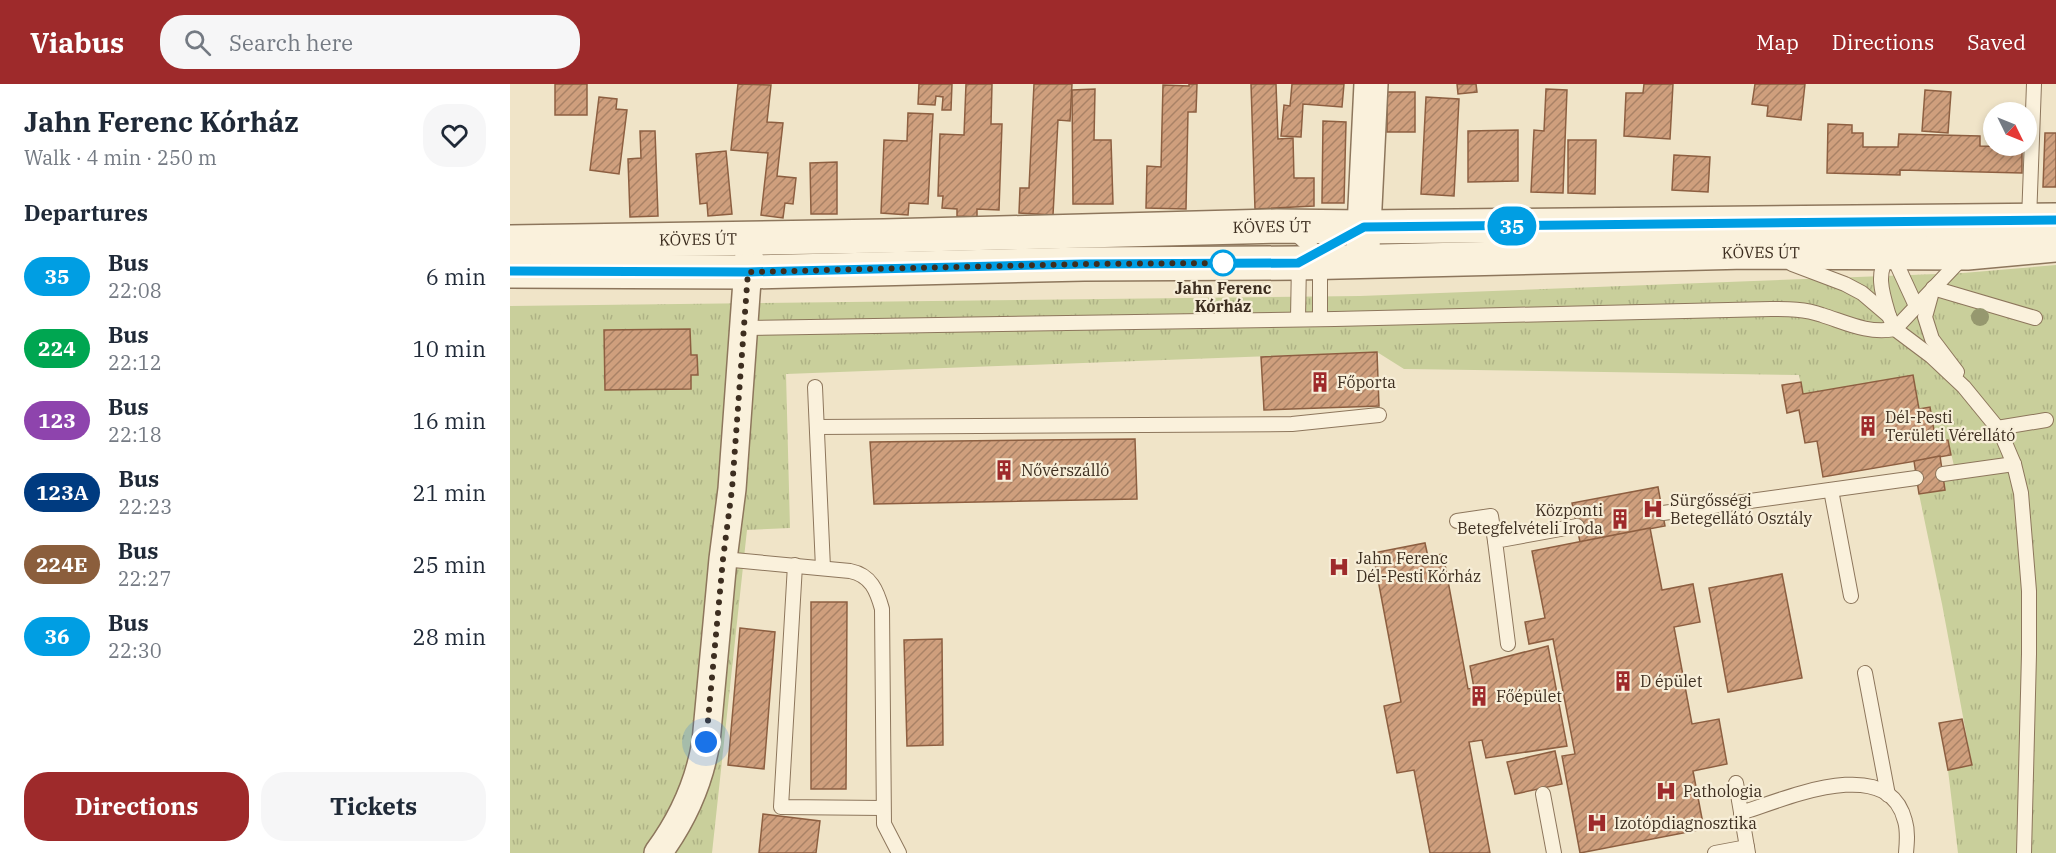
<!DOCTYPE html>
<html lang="en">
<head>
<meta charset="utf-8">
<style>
  body { margin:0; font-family:"IBM Plex Serif",serif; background:#f6f6f7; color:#1f2937; height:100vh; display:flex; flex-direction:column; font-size:22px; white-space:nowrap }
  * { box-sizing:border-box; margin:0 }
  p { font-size:20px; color:#747a83 }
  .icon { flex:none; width:33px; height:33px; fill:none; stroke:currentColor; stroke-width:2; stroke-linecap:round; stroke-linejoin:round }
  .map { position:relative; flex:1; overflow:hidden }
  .drawer { display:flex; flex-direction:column; background:#fff; width:510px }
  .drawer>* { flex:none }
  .badge { padding:0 12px; border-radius:20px; font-size:21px; line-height:39px }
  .needle { width:39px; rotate:133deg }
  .buttons { position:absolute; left:1473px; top:18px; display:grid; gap:12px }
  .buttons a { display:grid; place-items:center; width:54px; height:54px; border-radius:50%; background:#fff; box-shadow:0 3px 9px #0003; font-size:30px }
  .you { position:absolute; width:30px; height:30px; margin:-15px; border:4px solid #fff; border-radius:50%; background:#1a73e8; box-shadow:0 0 0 9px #1a73e833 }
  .map>.badge { position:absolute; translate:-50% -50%; box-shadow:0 0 0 3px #fff }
  h2 { padding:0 24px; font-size:22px; line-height:54px }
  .round { display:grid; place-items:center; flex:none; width:63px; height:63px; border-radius:24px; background:#f6f6f7 }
  .headline { display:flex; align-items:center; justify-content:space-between; height:102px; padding:0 24px }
  h1 { font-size:28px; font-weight:700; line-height:45px }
  .button { display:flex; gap:12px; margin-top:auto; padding:12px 24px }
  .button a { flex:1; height:69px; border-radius:24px; background:#9e2a2b; color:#fff; font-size:24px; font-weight:700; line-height:69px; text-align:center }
  .button a+a { background:#f6f6f7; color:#1f2937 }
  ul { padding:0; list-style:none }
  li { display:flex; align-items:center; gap:18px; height:72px; padding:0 24px }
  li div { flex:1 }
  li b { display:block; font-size:22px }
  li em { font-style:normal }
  li .badge { min-width:66px; font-weight:700; text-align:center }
  header { display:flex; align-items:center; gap:36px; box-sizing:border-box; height:84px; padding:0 30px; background:#9e2a2b; color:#fff }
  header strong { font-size:28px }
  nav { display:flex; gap:33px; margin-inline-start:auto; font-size:21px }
  .search { width:420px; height:54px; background:#f6f6f7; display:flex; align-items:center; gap:15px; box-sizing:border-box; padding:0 21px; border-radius:24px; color:#747a83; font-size:22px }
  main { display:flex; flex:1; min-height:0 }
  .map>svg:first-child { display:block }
  .grass { fill:url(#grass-tufts) }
  .building { fill:url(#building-hatch); stroke:#8d5f41; stroke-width:1.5 }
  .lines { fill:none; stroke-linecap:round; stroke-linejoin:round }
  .service-casing { stroke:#8d765c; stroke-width:16 }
  .minor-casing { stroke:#8d765c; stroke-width:30 }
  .tertiary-casing { stroke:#8d765c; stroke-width:36 }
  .service { stroke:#faf1dc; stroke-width:14 }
  .minor { stroke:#faf1dc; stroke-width:27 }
  .tertiary { stroke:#faf1dc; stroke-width:33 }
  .tree { fill:#96986f }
  .line-casing { stroke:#fff; stroke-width:14 }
  .line { stroke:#009ee3; stroke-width:9 }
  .walk { stroke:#3d2e20; stroke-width:6; stroke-dasharray:0 10.8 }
  .stop-dot { fill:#fff; stroke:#009ee3; stroke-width:3 }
  .labels { text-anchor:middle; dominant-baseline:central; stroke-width:4.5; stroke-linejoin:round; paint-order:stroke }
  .street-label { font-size:16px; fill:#3d2e20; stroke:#f7eed8 }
  .stop-label { font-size:16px; font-weight:bold; fill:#3d2e20; stroke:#f7eed8 }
  .poi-label { font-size:16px; fill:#3d2e20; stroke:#f7eed8; text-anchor:start }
</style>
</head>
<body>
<header>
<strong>Viabus</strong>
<div class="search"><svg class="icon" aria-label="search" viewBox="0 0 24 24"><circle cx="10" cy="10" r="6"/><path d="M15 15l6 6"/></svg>Search here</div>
<nav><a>Map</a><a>Directions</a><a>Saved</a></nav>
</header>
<main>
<section class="drawer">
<div class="headline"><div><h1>Jahn Ferenc Kórház</h1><p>Walk · 4 min · 250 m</p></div><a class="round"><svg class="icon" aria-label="heart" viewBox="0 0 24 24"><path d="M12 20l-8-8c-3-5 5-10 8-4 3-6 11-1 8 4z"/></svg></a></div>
<h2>Departures</h2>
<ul>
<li><span class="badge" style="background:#009ee3;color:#fff">35</span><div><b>Bus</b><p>22:08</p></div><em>6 min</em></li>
<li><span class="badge" style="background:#00a651;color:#fff">224</span><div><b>Bus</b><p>22:12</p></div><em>10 min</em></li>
<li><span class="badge" style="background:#8e44ad;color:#fff">123</span><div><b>Bus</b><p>22:18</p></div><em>16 min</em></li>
<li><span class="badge" style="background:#003b80;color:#fff">123A</span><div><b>Bus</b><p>22:23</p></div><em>21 min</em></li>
<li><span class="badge" style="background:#8b5e3c;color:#fff">224E</span><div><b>Bus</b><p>22:27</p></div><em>25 min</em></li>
<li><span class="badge" style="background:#009ee3;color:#fff">36</span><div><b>Bus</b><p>22:30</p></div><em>28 min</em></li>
</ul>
<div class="button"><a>Directions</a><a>Tickets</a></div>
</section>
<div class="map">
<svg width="1546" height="769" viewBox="0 0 1546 769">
  <defs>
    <pattern id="grass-tufts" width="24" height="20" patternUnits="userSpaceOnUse" patternTransform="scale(1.5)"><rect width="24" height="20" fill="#c9cf9b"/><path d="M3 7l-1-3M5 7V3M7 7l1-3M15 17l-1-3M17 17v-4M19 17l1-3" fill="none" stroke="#aeb285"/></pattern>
    <pattern id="building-hatch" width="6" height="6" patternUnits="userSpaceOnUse" patternTransform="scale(1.5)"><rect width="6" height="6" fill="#cf9f7d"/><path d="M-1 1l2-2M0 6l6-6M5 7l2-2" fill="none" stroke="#a98266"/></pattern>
  </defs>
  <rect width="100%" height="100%" fill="#f0e4c8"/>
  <polygon class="grass" points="1546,181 1546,769 1448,769 1438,686 1462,681 1432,520 1409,410 1435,406 1432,385 1444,382 1438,356 1426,358 1420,324 1409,325 1403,291 1293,310 1289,291 894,285 867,268 276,290 280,444 237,446 202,769 0,769 0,222 850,212 1453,189"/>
  <g class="building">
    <rect x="45" y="0" width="32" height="31"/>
    <polygon points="228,0 261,1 257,38 273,39 267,92 286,94 283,120 275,119 273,134 251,131 258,69 221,66"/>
    <polygon points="409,0 442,0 441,26 432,26 433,13 426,12 425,21 408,20"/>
    <polygon points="456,0 482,0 481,40 492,40 489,126 467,125 467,133 447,132 447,125 432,124 433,112 428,112 430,50 454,51"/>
    <polygon points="524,0 562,0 560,37 548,36 543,131 509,129 510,104 519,104"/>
    <polygon points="679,0 687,0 686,28 678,28 676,125 636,124 637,82 651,83 653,1 679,2"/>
    <polygon points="741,0 766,0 768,55 783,54 784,94 804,94 804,122 745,125"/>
    <polygon points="782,0 834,0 832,23 793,20 791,53 771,52 774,21 780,22"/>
    <polygon points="947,0 966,0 967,8 948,10"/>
    <polygon points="1134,0 1163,0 1160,55 1114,52 1116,9 1133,9"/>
    <polygon points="1245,0 1295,0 1291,36 1257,32 1258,22 1242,20"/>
    <polygon points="585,5 584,56 601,56 603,120 563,120 562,6"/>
    <polygon points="1036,5 1057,6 1053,109 1021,108 1024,46 1034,47"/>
    <polygon points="1415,6 1441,8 1438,49 1412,47"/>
    <rect x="877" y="8" width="28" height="40"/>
    <polygon points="89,13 107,15 106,25 117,26 109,90 80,86"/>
    <polygon points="916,13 949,15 944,112 911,110"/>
    <polygon points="398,29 423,30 418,120 399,119 398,131 371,129 374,56 397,57"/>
    <polygon points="813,37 836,38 834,119 812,119"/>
    <polygon points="1318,40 1342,41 1342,49 1353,49 1353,63 1388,63 1389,50 1470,52 1470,62 1512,63 1512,89 1390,86 1390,91 1317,89"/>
    <polygon points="1008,46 1008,97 958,98 958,47"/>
    <polygon points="130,47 145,47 148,132 120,133 118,75 131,74"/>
    <polygon points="1535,49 1546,49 1546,103 1533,103"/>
    <polygon points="1058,56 1086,56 1085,110 1058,109"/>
    <polygon points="216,67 222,130 198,132 197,119 190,120 186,70"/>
    <polygon points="1164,71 1200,73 1198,108 1162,106"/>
    <polygon points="327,78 327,130 301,130 300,79"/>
    <polygon points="180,245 181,271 187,271 188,291 181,291 181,305 95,306 94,246"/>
    <polygon points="867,268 869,322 754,326 751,273"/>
    <polygon points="1403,291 1409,325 1420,323 1426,358 1438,356 1441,371 1313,393 1307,357 1295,359 1289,326 1277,329 1272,301 1291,298 1293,310"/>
    <polygon points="625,355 627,415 364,420 360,358"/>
    <polygon points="1430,372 1435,406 1409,410 1404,377"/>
    <polygon points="1148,403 1155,442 1070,458 1062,419"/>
    <polygon points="1140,444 1152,506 1183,500 1190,538 1164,543 1182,640 1209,635 1217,680 1183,687 1194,745 1070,769 1052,672 1065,670 1043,555 1019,560 1015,538 1035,534 1022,467"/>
    <polygon points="915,459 918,473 933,470 958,605 964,604 960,582 1038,562 1057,662 976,674 972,656 959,658 980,769 920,769 904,686 887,689 874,622 891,618 863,469"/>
    <polygon points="1272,490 1292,594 1218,608 1199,504"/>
    <polygon points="301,518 337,518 336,705 301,705"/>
    <polygon points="230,544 265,548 254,685 218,681"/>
    <polygon points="432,555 433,661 397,662 394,556"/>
    <polygon points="1452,635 1462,681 1438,686 1429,639"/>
    <polygon points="1045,667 1052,700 1005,710 997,678"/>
    <polygon points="253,730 310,737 306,769 249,769"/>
  </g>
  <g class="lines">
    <g class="service-casing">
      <g id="service">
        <polyline points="1519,136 1524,0"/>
        <polyline points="784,148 807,169 810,178 810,234"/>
        <polyline points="1384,168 1388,183 1406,222"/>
        <polyline points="1282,180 1335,200 1352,209 1379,232 1385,245 1421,272 1454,303 1490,347 1504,380 1511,409 1519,507 1519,570 1514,769"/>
        <path d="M1379 232C1373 212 1364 187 1380 171"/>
        <polyline points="788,234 789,178"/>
        <path d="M233 244 825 235 1261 225C1278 225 1295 225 1312 231 1337 239 1358 250 1385 245"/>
        <polyline points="1385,245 1454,172"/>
        <polyline points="1447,288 1422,255 1415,233 1423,204 1525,234"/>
        <polyline points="305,303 313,484"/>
        <polyline points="307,343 782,340 869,331"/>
        <polyline points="1487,344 1536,336"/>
        <polyline points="1433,390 1504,380"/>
        <polyline points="1321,406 1341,512"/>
        <polyline points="1153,429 1406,394"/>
        <polyline points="947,437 981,432 985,457"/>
        <path d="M213 475 340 487C361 491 367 507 372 525L374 740 389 769"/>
        <polyline points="285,481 271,723 373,724"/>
        <polyline points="998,560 985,457 1067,442"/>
        <polyline points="1355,589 1378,711"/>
        <polyline points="1226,699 1238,769"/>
        <polyline points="1033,710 1044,769"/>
        <path d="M1231 729C1273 716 1378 668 1395 737 1398 747 1397 758 1396 769"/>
        <polyline points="1205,769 1237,763"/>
      </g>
    </g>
    <g class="minor-casing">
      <path id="minor" d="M148 769C173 735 189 700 196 658L213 475 222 405 239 169"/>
    </g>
    <g class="tertiary-casing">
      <g id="tertiary">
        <path id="s1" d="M0 158 374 152 767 142 854 143 1546 136"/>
        <polyline points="853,164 861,0"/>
        <path id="s2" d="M0 187 238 188 574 180 788 179 1236 168 1457 169 1546 161"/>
      </g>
    </g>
    <use href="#service" class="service"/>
    <use href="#minor" class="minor"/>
    <use href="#tertiary" class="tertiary"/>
  </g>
  <circle class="tree" cx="1470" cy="233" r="9"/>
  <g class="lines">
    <g class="line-casing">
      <polyline id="line" points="0,187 238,188 574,180 788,179 854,143 1546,136"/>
    </g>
    <use href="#line" class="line"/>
    <polyline class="walk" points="196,658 213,475 222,405 238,188 574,180 713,179"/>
  </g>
  <defs>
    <g id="building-bare" transform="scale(1.62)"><path d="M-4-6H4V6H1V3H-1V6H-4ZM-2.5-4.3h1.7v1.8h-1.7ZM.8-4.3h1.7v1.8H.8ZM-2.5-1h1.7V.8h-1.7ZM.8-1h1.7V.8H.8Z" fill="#9e2a2b" stroke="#f7eed8" stroke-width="2.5" paint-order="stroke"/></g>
    <g id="hospital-bare" transform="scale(1.62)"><path d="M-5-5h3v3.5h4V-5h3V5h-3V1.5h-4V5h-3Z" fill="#9e2a2b" stroke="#f7eed8" stroke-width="2.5" paint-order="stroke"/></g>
  </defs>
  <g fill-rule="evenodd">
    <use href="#building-bare" x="810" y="298"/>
    <use href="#building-bare" x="1358" y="342"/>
    <use href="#building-bare" x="494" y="386"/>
    <use href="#hospital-bare" x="1143" y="425"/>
    <use href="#building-bare" x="1110" y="435"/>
    <use href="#hospital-bare" x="829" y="483"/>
    <use href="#building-bare" x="1113" y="597"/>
    <use href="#building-bare" x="969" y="612"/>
    <use href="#hospital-bare" x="1156" y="707"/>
    <use href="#hospital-bare" x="1087" y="739"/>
  </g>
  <circle class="stop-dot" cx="713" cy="179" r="12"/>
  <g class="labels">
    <g class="street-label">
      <text stroke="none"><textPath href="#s1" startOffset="762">KÖVES ÚT</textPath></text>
      <text stroke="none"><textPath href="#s1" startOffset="188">KÖVES ÚT</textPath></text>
      <text stroke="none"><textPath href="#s2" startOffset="1251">KÖVES ÚT</textPath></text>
    </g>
    <g class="stop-label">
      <text x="713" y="204">Jahn Ferenc<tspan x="713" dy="18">Kórház</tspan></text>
    </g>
    <g class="poi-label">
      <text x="827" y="298">Főporta</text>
      <text x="1375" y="333">Dél-Pesti<tspan x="1375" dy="18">Területi Vérellátó</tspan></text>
      <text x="511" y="386">Nővérszálló</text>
      <text x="1160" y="416">Sürgősségi<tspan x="1160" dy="18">Betegellátó Osztály</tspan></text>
      <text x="1093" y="426" text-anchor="end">Központi<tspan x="1093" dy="18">Betegfelvételi Iroda</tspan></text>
      <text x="846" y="474">Jahn Ferenc<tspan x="846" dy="18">Dél-Pesti Kórház</tspan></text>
      <text x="1130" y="597">D épület</text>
      <text x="986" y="612">Főépület</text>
      <text x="1173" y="707">Pathologia</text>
      <text x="1104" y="739">Izotópdiagnosztika</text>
    </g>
  </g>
</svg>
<div class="buttons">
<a><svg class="needle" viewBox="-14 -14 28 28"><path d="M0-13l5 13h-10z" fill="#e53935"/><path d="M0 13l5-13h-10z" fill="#747a83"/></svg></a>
</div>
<div class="you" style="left:196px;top:658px"></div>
<b class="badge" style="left:1002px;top:142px;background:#009ee3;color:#fff">35</b>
</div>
</main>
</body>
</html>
